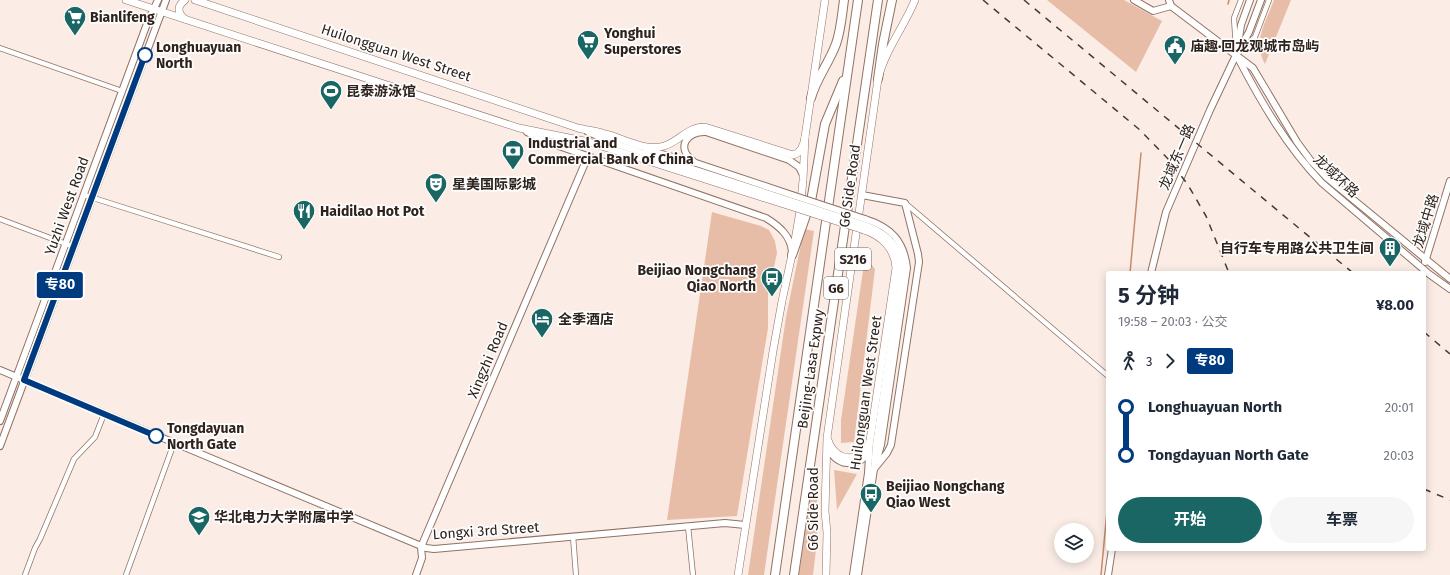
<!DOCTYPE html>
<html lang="zh">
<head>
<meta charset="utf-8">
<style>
  body { margin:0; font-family:"Fira Sans","Noto Sans SC",sans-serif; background:#f6f6f7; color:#1f2937; height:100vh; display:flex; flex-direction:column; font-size:15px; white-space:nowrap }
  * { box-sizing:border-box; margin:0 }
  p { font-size:13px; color:#747a83 }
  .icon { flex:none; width:22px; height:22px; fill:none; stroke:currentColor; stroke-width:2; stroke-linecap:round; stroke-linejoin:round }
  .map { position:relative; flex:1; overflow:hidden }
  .panel { position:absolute; left:1106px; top:271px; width:320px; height:280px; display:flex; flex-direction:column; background:#fff; border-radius:4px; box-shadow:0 2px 10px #0003 }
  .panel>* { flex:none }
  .badge { padding:0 8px; border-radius:3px; font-size:14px; line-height:26px }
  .fabs { position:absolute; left:1054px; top:523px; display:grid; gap:8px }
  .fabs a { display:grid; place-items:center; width:40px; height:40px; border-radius:50%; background:#fff; box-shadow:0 2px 10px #0003; font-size:20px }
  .map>.badge { position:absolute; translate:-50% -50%; box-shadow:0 0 0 2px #fff }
  .legs { display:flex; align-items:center; gap:6px; height:44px; padding:0 12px; font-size:13px }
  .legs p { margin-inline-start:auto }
  .head { display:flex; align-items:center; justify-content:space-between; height:68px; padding:0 12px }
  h1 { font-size:22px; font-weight:700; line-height:30px }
  .cta { display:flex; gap:8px; margin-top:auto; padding:8px 12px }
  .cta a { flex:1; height:46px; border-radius:24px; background:#196664; color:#fff; font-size:16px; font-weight:700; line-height:46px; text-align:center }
  .cta a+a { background:#f6f6f7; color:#1f2937 }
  ul { padding:0 12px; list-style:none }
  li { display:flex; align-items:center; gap:14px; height:48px; font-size:15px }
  li i { display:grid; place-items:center; width:6px; height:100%; margin:0 5px; background:currentColor }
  li i::after { content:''; width:10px; height:10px; margin:-5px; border:3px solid; border-radius:50%; background:#fff }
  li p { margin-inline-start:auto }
  li:first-child i { background:linear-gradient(#0000 50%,currentColor 0) }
  li:last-child i { background:linear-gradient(currentColor 50%,#0000 0) }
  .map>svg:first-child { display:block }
  .green { fill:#e8bda8 }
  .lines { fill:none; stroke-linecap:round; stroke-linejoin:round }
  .stream { stroke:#c88a6c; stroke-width:1.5 }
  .street-casing { stroke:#917264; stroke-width:6 }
  .secondary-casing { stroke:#917264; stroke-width:8 }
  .primary-casing { stroke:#917264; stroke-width:8 }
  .highway-casing { stroke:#917264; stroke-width:10 }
  .street { stroke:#fff; stroke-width:4.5 }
  .secondary { stroke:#fff; stroke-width:6 }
  .primary { stroke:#fff; stroke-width:7 }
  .highway { stroke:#fff; stroke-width:8 }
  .rail { stroke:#473a34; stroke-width:1.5; stroke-dasharray:7 7; stroke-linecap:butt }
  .secondary-bridge-casing { stroke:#917264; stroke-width:8; stroke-linecap:butt }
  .primary-bridge-casing { stroke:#917264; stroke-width:8; stroke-linecap:butt }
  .secondary-bridge { stroke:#fff; stroke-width:6 }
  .primary-bridge { stroke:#fff; stroke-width:7 }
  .line-1-casing { stroke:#fff; stroke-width:9 }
  .line-1 { stroke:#003b80; stroke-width:6 }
  .stop-1-dot { fill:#fff; stroke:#003b80; stroke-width:2 }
  .labels { text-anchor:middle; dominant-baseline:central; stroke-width:3.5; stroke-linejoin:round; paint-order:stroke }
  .shield { fill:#fdfdfd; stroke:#6d6460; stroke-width:1 }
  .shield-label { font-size:13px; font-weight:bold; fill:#2f221c }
  .poi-label { font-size:14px; font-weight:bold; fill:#2f221c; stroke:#fdfdfd; text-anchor:start }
  .stop-label { font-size:14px; font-weight:bold; fill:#2f221c; stroke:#fdfdfd; text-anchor:start }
  .street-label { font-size:14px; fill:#2f221c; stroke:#fdfdfd }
</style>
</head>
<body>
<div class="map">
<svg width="1450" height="575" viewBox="0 0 1450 575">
  <rect width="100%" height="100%" fill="#fbede6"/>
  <g class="green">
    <polygon points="1047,0 1124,0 1162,21 1136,72"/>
    <path d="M1274 0H1291L1265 64C1252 41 1266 22 1274 0Z"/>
    <polygon points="712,212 761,226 769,230 775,241 777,253 768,295 768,328 737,516 667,520"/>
    <polygon points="804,229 814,231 764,575 748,575 786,317"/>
    <polygon points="865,257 875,269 854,442 841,443 841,420"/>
    <polygon points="814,464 817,497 817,541 813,575 799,575"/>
    <polygon points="834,470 857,474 837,510"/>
  </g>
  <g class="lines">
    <g class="stream">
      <polyline points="1228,4 1229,0"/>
      <polyline points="1130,273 1141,153"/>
      <polyline points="1101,575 1108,501"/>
    </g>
    <g class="street-casing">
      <g id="street">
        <polyline points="1236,47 1234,18 1241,0"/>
        <polyline points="0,48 122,91"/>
        <polyline points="1239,52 1255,37 1269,0"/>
        <polyline points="84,195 279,257"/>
        <polyline points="905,203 1108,376"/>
        <polyline points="0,219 74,247"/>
        <polyline points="688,526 693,575"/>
        <polyline points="573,536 576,575"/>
        <polyline points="25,575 35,548 40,539 74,459 95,437 104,414"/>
        <polyline points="126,575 174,443"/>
      </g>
    </g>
    <g class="secondary-casing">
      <g id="secondary">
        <polyline points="1134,0 1153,11 1171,6"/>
        <polyline points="1169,0 1171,6 1253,68 1297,142 1311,161 1327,178 1450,279"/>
        <polyline points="1237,51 1241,25 1250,0"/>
        <path d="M1238 58C1261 102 1287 147 1322 183L1429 274 1450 289"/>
        <path d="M527 132 553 144 766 218C779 226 791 236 792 252"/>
        <polyline points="588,132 619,145 791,201"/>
        <polyline points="646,150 696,163 792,195"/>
        <path d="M693 161C676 148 686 131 706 132L789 160 799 167 803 175"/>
        <polyline points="862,195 905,203 918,254 919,262 891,445 887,453 874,469"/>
        <path d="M865 219C891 227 904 241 907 268L881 445 877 459"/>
        <polyline points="1425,262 1450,181"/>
        <polyline points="1151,273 1166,212 1210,110 1236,55 1249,32 1261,0"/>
        <polyline points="0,370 426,548 434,549 725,523 745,525"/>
        <polyline points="0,421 148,21 158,0"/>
        <polyline points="0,446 166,0"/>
        <path d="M828 446C833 466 860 470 869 451"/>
        <polyline points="416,575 422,558 421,547 588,156"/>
        <polyline points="853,575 868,473 870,442"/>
        <path d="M858 575 874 469 876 444 902 266C899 244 885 232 865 225"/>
        <polyline points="1108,575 1112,549"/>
      </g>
    </g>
    <g class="primary-casing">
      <g id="primary">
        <polyline points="126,0 519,128 589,142 790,206"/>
        <path d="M195 0 578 128C586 130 596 131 605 134 623 138 645 152 664 146 680 141 687 127 705 127L793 155C801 153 804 145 805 137"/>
        <path d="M185 19C177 13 177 6 185 0"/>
        <polyline points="795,240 800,211 803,180 805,137 825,0"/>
        <path d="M828 440C835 463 863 464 870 440L896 268C895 249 882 236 864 230"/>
        <polyline points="738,575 773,351 782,301 793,250"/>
        <path d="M826 575 827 533 825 511 827 438 878 79C885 50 904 27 915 0"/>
      </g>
    </g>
    <g class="highway-casing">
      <g id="highway">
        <polyline points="878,79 883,44 892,0"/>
        <path d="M811 98C816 79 829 63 836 44 841 30 842 14 844 0"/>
        <polyline points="792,255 811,201 825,124 843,81"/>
        <polyline points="775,575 858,0"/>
        <polyline points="794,575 878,0"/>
      </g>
    </g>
    <use href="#street" class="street"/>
    <use href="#secondary" class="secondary"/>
    <use href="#primary" class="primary"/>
    <use href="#highway" class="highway"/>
    <g class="rail">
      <polyline points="983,0 1140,130 1170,161 1188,185 1206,216 1229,273"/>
      <polyline points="1024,0 1353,273"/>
      <polyline points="1424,332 1450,354"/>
      <polyline points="1424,489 1450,500"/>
    </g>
    <g class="secondary-bridge-casing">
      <g id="secondary-bridge">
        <polyline points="792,195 865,219"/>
        <polyline points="791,201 865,225"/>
      </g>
    </g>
    <g class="primary-bridge-casing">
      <polyline id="primary-bridge" points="790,206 864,230"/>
    </g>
    <use href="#secondary-bridge" class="secondary-bridge"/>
    <use href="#primary-bridge" class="primary-bridge"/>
  </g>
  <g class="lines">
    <g class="line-1-casing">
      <polyline id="line-1" points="145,55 24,380 156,436"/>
    </g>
    <use href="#line-1" class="line-1"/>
  </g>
  <defs>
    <g id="supermarket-pin" transform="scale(1.15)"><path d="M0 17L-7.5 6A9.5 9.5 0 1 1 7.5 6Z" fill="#196664" stroke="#fdfdfd"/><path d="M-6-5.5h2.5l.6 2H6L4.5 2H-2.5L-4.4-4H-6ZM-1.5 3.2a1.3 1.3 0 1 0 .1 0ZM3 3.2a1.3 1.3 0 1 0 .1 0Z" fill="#fff"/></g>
    <g id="civic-pin" transform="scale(1.15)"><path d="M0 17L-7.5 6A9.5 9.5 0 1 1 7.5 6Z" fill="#196664" stroke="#fdfdfd"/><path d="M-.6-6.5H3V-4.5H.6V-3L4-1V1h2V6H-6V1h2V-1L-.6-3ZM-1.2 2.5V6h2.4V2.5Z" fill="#fff"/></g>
    <g id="stadium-pin" transform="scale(1.15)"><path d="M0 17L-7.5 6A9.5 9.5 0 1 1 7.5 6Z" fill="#196664" stroke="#fdfdfd"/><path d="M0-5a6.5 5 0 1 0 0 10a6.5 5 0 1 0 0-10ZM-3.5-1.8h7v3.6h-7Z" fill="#fff"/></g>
    <g id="bank-pin" transform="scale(1.15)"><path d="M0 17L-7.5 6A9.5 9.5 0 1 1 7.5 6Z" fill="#196664" stroke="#fdfdfd"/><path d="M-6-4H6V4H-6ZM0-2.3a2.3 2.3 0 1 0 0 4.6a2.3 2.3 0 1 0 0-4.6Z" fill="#fff"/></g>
    <g id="theatre-pin" transform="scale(1.15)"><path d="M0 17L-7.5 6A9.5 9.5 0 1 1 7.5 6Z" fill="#196664" stroke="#fdfdfd"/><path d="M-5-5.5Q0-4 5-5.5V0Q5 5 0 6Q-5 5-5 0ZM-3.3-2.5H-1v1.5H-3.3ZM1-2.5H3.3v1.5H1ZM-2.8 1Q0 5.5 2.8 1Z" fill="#fff"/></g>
    <g id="restaurant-pin" transform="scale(1.15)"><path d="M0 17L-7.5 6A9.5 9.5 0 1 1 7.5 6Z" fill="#196664" stroke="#fdfdfd"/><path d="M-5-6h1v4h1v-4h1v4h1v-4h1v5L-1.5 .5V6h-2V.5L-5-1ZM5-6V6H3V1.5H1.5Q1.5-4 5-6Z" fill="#fff"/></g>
    <g id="building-pin" transform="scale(1.15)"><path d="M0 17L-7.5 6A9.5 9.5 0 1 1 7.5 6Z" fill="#196664" stroke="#fdfdfd"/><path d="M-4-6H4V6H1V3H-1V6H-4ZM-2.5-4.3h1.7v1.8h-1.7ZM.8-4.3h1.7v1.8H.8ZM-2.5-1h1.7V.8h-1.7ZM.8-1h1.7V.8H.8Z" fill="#fff"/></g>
    <g id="bus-pin" transform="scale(1.15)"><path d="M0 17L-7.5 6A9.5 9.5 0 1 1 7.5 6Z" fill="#196664" stroke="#fdfdfd"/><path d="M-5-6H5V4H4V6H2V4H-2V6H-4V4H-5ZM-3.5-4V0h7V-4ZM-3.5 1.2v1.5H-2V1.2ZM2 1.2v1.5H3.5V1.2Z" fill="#fff"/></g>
    <g id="hotel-pin" transform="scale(1.15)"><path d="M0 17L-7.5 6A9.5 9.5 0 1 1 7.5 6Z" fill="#196664" stroke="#fdfdfd"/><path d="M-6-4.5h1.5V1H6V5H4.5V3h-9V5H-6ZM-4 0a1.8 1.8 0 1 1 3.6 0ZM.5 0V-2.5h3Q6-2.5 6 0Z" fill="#fff"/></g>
    <g id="school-pin" transform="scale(1.15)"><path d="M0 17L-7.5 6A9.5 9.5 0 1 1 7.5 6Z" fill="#196664" stroke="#fdfdfd"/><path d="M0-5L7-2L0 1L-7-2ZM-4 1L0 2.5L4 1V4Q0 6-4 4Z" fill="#fff"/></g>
  </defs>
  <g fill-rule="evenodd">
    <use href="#supermarket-pin" x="75" y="17"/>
    <use href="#supermarket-pin" x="588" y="41"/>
    <use href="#civic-pin" x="1175" y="46"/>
    <use href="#stadium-pin" x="331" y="91"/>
    <use href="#bank-pin" x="513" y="151"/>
    <use href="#theatre-pin" x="436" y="184"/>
    <use href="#restaurant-pin" x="304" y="211"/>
    <use href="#building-pin" x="1390" y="248"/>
    <use href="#bus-pin" x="772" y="278"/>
    <use href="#hotel-pin" x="542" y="319"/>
    <use href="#bus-pin" x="871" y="494"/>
    <use href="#school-pin" x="199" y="517"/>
  </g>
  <g class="stop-1-dot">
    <circle cx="145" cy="55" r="7"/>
    <circle cx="156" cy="436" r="7"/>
  </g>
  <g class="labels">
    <g class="shield">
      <rect x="835" y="248" width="36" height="22" rx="3"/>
      <rect x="824" y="277" width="24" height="22" rx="3"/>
    </g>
    <g class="shield-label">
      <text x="853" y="259">S216</text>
      <text x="836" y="288">G6</text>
    </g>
    <g class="poi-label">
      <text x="90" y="17">Bianlifeng</text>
      <text x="604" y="33">Yonghui<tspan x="604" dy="16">Superstores</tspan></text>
      <text x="1190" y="46">庙趣·回龙观城市岛屿</text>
      <text x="346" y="91">昆泰游泳馆</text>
      <text x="528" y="143">Industrial and<tspan x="528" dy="16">Commercial Bank of China</tspan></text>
      <text x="452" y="184">星美国际影城</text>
      <text x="320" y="211">Haidilao Hot Pot</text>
      <text x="1374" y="248" text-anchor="end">自行车专用路公共卫生间</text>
      <text x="756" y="270" text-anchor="end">Beijiao Nongchang<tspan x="756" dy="16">Qiao North</tspan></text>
      <text x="558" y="319">全季酒店</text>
      <text x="886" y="486">Beijiao Nongchang<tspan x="886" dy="16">Qiao West</tspan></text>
      <text x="214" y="517">华北电力大学附属中学</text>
    </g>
    <g class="stop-label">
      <text x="156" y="47">Longhuayuan<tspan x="156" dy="16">North</tspan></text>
      <text x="167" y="428">Tongdayuan<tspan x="167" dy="16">North Gate</tspan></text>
    </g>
    <g class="street-label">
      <text transform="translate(396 53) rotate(18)">Huilongguan West Street</text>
      <text transform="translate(1177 157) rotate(-67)">龙域东一路</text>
      <text transform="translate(1336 176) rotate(43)">龙域环路</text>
      <text transform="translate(850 186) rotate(-82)">G6 Side Road</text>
      <text transform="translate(67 206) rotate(-70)">Yuzhi West Road</text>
      <text transform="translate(1426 221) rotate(-73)">龙域中路</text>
      <text transform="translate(488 360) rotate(-67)">Xingzhi Road</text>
      <text transform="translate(811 369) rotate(-82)">Beijing-Lasa Expwy</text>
      <text transform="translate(866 393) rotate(-82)">Huilongguan West Street</text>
      <text transform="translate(813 509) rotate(-90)">G6 Side Road</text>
      <text transform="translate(486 531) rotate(-4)">Longxi 3rd Street</text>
    </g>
  </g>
</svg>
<div class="fabs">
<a><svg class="icon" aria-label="layers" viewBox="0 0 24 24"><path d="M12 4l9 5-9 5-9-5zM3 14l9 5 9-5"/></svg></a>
</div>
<b class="badge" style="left:60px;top:285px;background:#003b80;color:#fff">专80</b>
<section class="panel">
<div class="head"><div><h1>5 分钟</h1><p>19:58 – 20:03 · 公交</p></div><b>¥8.00</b></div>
<div class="legs"><svg class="icon" aria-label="walk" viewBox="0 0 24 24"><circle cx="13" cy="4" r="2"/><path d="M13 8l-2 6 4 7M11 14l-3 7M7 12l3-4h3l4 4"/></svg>3<svg class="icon" aria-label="forward" viewBox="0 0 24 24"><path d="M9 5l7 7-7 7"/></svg><b class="badge" style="background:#003b80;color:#fff">专80</b></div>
<ul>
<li><i style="color:#003b80"></i><b>Longhuayuan North</b><p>20:01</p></li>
<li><i style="color:#003b80"></i><b>Tongdayuan North Gate</b><p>20:03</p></li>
</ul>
<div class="cta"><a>开始</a><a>车票</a></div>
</section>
</div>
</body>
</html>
